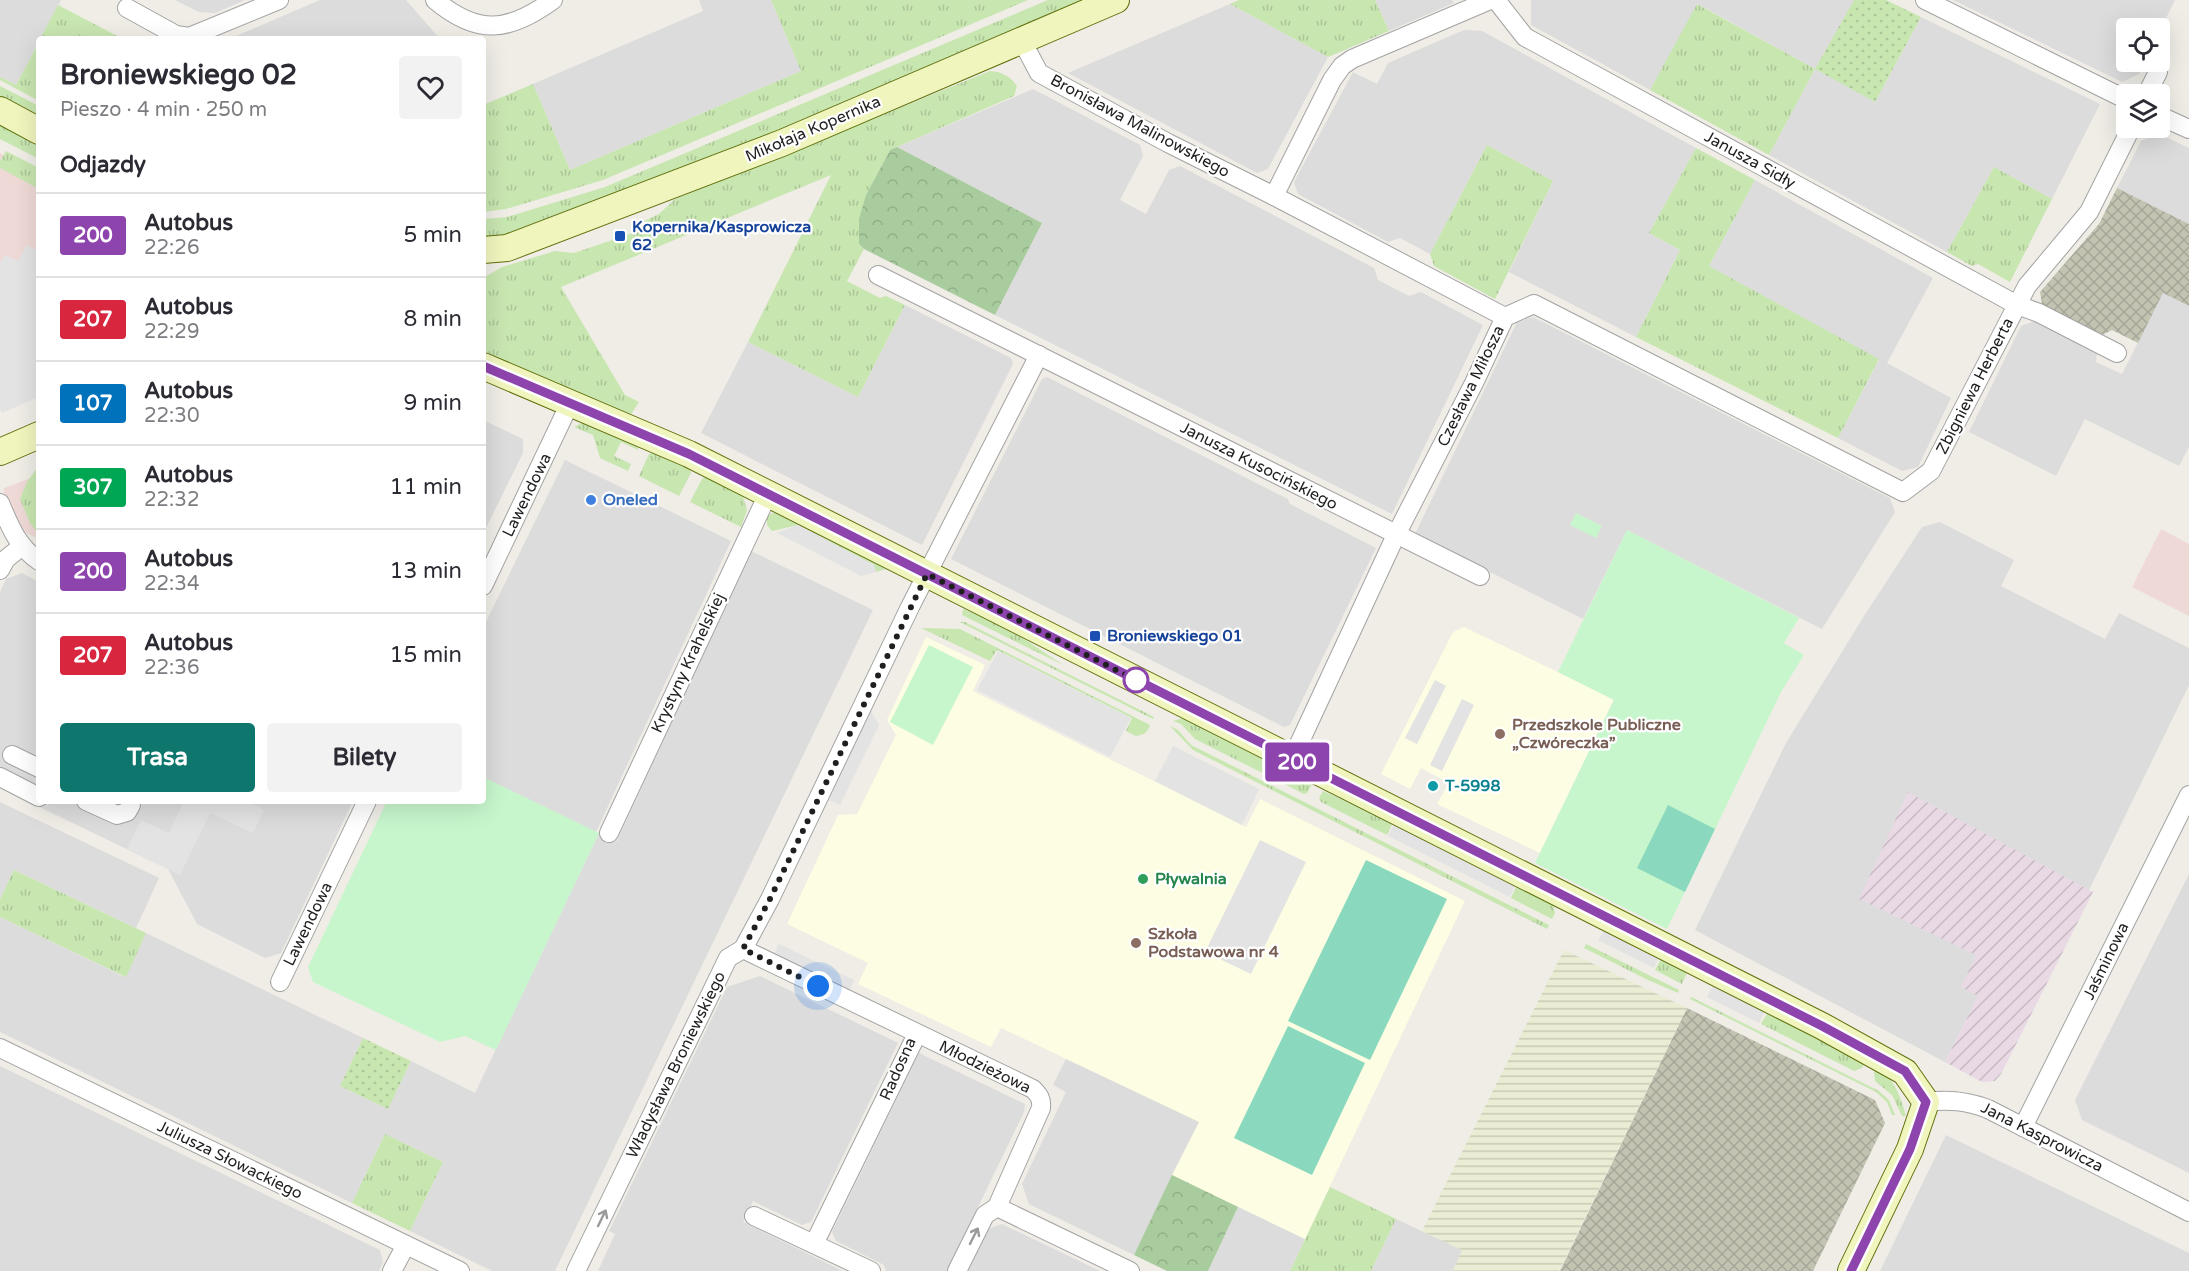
<!DOCTYPE html>
<html lang="pl">
<head>
<meta charset="utf-8">
<style>
  body { margin:0; font-family:"Varela Round",sans-serif; background:#f2f2f3; color:#2b2b33; height:100vh; display:flex; flex-direction:column; font-size:22px; white-space:nowrap }
  * { box-sizing:border-box; margin:0 }
  p { font-size:20px; color:#7c7c81 }
  .icon { flex:none; width:33px; height:33px; fill:none; stroke:currentColor; stroke-width:2; stroke-linecap:round; stroke-linejoin:round }
  .map { position:relative; flex:1; overflow:hidden }
  .side { position:absolute; left:36px; top:36px; width:450px; height:768px; display:flex; flex-direction:column; background:#fff; border-radius:6px; box-shadow:0 6px 24px #0002 }
  .side>* { flex:none }
  .badge { padding:0 12px; border-radius:4px; font-size:21px; line-height:39px }
  .fabs { position:absolute; left:2116px; top:18px; display:grid; gap:12px }
  .fabs a { display:grid; place-items:center; width:54px; height:54px; border-radius:6px; background:#fff; box-shadow:0 6px 24px #0002; font-size:30px }
  .you { position:absolute; width:30px; height:30px; margin:-15px; border:4px solid #fff; border-radius:50%; background:#1a73e8; box-shadow:0 0 0 9px #1a73e833 }
  .map>.badge { position:absolute; translate:-50% -50%; box-shadow:0 0 0 3px #fff }
  h2 { padding:0 24px; font-size:22px; line-height:54px }
  .round { display:grid; place-items:center; flex:none; width:63px; height:63px; border-radius:6px; background:#f2f2f3 }
  .summary { display:flex; align-items:center; justify-content:space-between; height:102px; padding:0 24px }
  h1 { font-size:28px; font-weight:700; line-height:45px }
  .button { display:flex; gap:12px; margin-top:auto; padding:12px 24px }
  .button a { flex:1; height:69px; border-radius:6px; background:#0f766e; color:#fff; font-size:24px; font-weight:700; line-height:69px; text-align:center }
  .button a+a { background:#f2f2f3; color:#2b2b33 }
  ul { padding:0; list-style:none }
  li { display:flex; align-items:center; gap:18px; height:84px; padding:0 24px; border-top:2px solid #e1e1e2 }
  li div { flex:1 }
  li b { display:block; font-size:22px }
  li em { font-style:normal }
  li .badge { min-width:66px; font-weight:700; text-align:center }
  .map>svg:first-child { display:block }
  .residential { fill:#dddcdc }
  .commercial { fill:#efd9d7 }
  .industrial { fill:url(#industrial-furrows) }
  .education { fill:#fcfde2 }
  .construction { fill:url(#construction-cross-hatch) }
  .farmland { fill:url(#farmland-rules) }
  .grass { fill:url(#grass-tufts) }
  .forest { fill:url(#forest-crowns) }
  .park { fill:#c7f6cc }
  .garden { fill:url(#garden-dots) }
  .pitch { fill:#8ad9be }
  .parking { fill:#e3e3e3 }
  .lines { fill:none; stroke-linecap:round; stroke-linejoin:round }
  .street-casing { stroke:#a3a3a3; stroke-width:20 }
  .secondary-casing { stroke:#61700c; stroke-width:28 }
  .street { stroke:#fff; stroke-width:18 }
  .secondary { stroke:#f0f5be; stroke-width:26 }
  .oneway { stroke:#9a9a9a }
  .line-casing { stroke:#fff; stroke-width:14 }
  .line { stroke:#8e44ad; stroke-width:9 }
  .walk { stroke:#1f1f1f; stroke-width:6; stroke-dasharray:0 10.8 }
  .transit-dot { fill:#1a4fb4; stroke:#fff; stroke-width:2 }
  .shop-dot { fill:#3f7fe0; stroke:#fff; stroke-width:2 }
  .stop-dot { fill:#fff; stroke:#8e44ad; stroke-width:3 }
  .education-dot { fill:#8d6e63; stroke:#fff; stroke-width:2 }
  .culture-dot { fill:#0f9aa8; stroke:#fff; stroke-width:2 }
  .leisure-dot { fill:#2e9e5b; stroke:#fff; stroke-width:2 }
  .labels { text-anchor:middle; dominant-baseline:central; stroke-width:4.5; stroke-linejoin:round; paint-order:stroke }
  .street-label { font-size:16px; fill:#1f1f1f; stroke:#fff }
  .transit-label { font-size:16px; font-weight:bold; fill:#164399; stroke:#fff; text-anchor:start }
  .shop-label { font-size:16px; font-weight:bold; fill:#366cbe; stroke:#fff; text-anchor:start }
  .education-label { font-size:16px; font-weight:bold; fill:#785e54; stroke:#fff; text-anchor:start }
  .culture-label { font-size:16px; font-weight:bold; fill:#0d838f; stroke:#fff; text-anchor:start }
  .leisure-label { font-size:16px; font-weight:bold; fill:#27864d; stroke:#fff; text-anchor:start }
</style>
</head>
<body>
<div class="map">
<svg width="2189" height="1271" viewBox="0 0 2189 1271">
  <defs>
    <pattern id="industrial-furrows" width="10" height="10" patternUnits="userSpaceOnUse" patternTransform="scale(1.5)"><rect width="10" height="10" fill="#e8d9e4"/><path d="M-1 1l2-2M0 10L10 0M9 11l2-2" fill="none" stroke="#c7bac3"/></pattern>
    <pattern id="construction-cross-hatch" width="8" height="8" patternUnits="userSpaceOnUse" patternTransform="scale(1.5)"><rect width="8" height="8" fill="#c3c3b2"/><path d="M0 0l8 8M0 8l8-8" fill="none" stroke="#a7a799"/></pattern>
    <pattern id="farmland-rules" width="6" height="5" patternUnits="userSpaceOnUse" patternTransform="scale(1.5)"><rect width="6" height="5" fill="#eaedd3"/><path d="M0 2.5h6" fill="none" stroke="#c8cbb5"/></pattern>
    <pattern id="grass-tufts" width="24" height="20" patternUnits="userSpaceOnUse" patternTransform="scale(1.5)"><rect width="24" height="20" fill="#c8e6b0"/><path d="M3 7l-1-3M5 7V3M7 7l1-3M15 17l-1-3M17 17v-4M19 17l1-3" fill="none" stroke="#abc597"/></pattern>
    <pattern id="forest-crowns" width="20" height="18" patternUnits="userSpaceOnUse" patternTransform="scale(1.5)"><rect width="20" height="18" fill="#a9cc9e"/><path d="M2 6a3 3 0 1 1 6 0M12 15a3 3 0 1 1 6 0" fill="none" stroke="#91af88"/></pattern>
    <pattern id="garden-dots" width="8" height="8" patternUnits="userSpaceOnUse" patternTransform="scale(1.5)"><rect width="8" height="8" fill="#c8e6b0"/><path d="M2 2h.1M6 6h.1" fill="none" stroke="#abc597" stroke-width="1.8" stroke-linecap="round"/></pattern>
  </defs>
  <rect width="100%" height="100%" fill="#efede6"/>
  <g class="residential">
    <polygon points="0,0 61,0 16,85 0,77"/>
    <polygon points="175,0 245,0 215,13 199,12"/>
    <polygon points="320,0 406,0 440,39 229,39"/>
    <polygon points="699,0 771,0 801,71 570,170 533,84 703,11"/>
    <polygon points="1375,0 1452,0 1454,3 1389,31"/>
    <polygon points="1531,0 1854,0 1816,69 1875,102 1921,17 2100,104 2052,199 1994,167 1947,252 1769,155 1815,69 1698,4 1650,90 1531,25"/>
    <polygon points="1953,0 2175,0 2160,30 2127,28 2127,62 2145,62 2139,74 2122,82"/>
    <polygon points="1230,4 1328,57 1268,169 1257,173 1068,73"/>
    <polygon points="1464,30 1482,31 1696,148 1649,233 1680,250 1636,337 1509,272 1553,181 1487,145 1430,254 1400,238 1388,242 1298,194 1294,182 1353,72 1377,84 1388,63"/>
    <polygon points="1033,89 1140,145 1143,156 1120,200 1146,214 1169,170 1180,166 1374,268 1378,280 1409,296 1421,292 1483,325 1392,514 995,315 1042,223 897,147"/>
    <polygon points="2158,133 2189,148 2189,224 2117,188 2141,141"/>
    <polygon points="1755,180 1933,278 1887,363 1951,398 1918,467 1902,471 1838,438 1879,360 1709,266"/>
    <polygon points="2163,293 2189,306 2189,447 2179,466 2085,419 2056,476 1969,432 2021,326 2035,321 2097,352 2096,362 2122,374"/>
    <polygon points="905,305 1011,358 1013,364 922,545 701,433 748,342 858,397"/>
    <polygon points="1533,317 1890,498 1895,512 1822,629 1627,530 1583,619 1415,534 1517,322"/>
    <polygon points="1047,377 1288,499 1290,504 1376,548 1290,725 1284,727 951,559 1042,379"/>
    <polygon points="483,420 523,439 523,453 483,534"/>
    <polygon points="565,460 731,541 596,832 483,777 483,628"/>
    <polygon points="1940,522 2014,560 2001,586 2105,639 2119,613 2189,648 2189,685 2089,890 1908,793 1904,801 1977,955 1978,996 1945,1062 1695,930 1786,743 1864,616 1922,527"/>
    <polygon points="751,551 873,610 555,1271 492,1271 410,1231 443,1162 385,1134 352,1203 0,1032 0,917 125,977 146,933 363,1038 340,1086 388,1109 411,1061 475,1093 599,833 617,841"/>
    <polygon points="22,573 39,582 39,801 353,801 281,953 265,958 197,924 168,869 0,788 0,592 6,579"/>
    <polygon points="0,802 159,878 136,928 14,870 0,899"/>
    <polygon points="2189,874 2189,1173 2082,1120 2075,1100"/>
    <polygon points="760,976 898,1043 811,1222 802,1225 753,1201 743,1222 843,1271 598,1271 615,1234 609,1231 727,987"/>
    <polygon points="919,1053 1025,1104 1024,1112 947,1271 886,1271 884,1265 836,1241 832,1232"/>
    <polygon points="1066,1059 1200,1122 1134,1255 1029,1204 1022,1184 1066,1092 1053,1085"/>
    <polygon points="0,1066 380,1250 383,1262 379,1271 0,1271"/>
    <polygon points="1946,1135 2189,1253 2189,1271 1880,1271"/>
    <polygon points="1238,1207 1305,1239 1290,1271 1208,1271"/>
    <polygon points="1396,1219 1462,1250 1453,1271 1371,1271"/>
    <polygon points="1002,1224 1100,1271 963,1271 982,1231"/>
  </g>
  <g class="commercial">
    <polygon points="0,153 39,174 39,364 0,379"/>
    <polygon points="39,475 39,539 5,522 4,488"/>
    <polygon points="2161,529 2189,544 2189,616 2132,587"/>
  </g>
  <polygon class="industrial" points="1908,792 2093,892 2001,1074 1995,1081 1982,1082 1945,1062 1978,996 1961,987 1976,955 1859,899"/>
  <g class="education">
    <polygon points="1464,627 1614,699 1540,853 1437,804 1449,783 1421,768 1410,789 1381,774 1453,632"/>
    <polygon points="926,637 985,665 973,691 1246,827 1260,799 1465,901 1305,1239 1172,1175 1199,1122 1001,1028 991,1047 858,984 868,963 787,924 838,815 857,814 896,735 887,720"/>
  </g>
  <g class="construction">
    <polygon points="2117,188 2189,224 2189,306 2163,293 2138,343 2112,330 2102,335 2042,304 2040,292 2099,224"/>
    <polygon points="1687,1008 1875,1100 1885,1123 1813,1271 1560,1271"/>
  </g>
  <polygon class="farmland" points="1564,950 1687,1008 1559,1271 1453,1271 1462,1250 1422,1231"/>
  <g class="grass">
    <polygon points="771,0 1028,0 603,180 506,209 483,212 483,105 533,84 570,170 801,71"/>
    <polygon points="1048,0 1091,0 800,123 545,223 483,241 483,219 507,217 605,187"/>
    <polygon points="1239,0 1375,0 1389,31 1328,57 1230,4"/>
    <polygon points="1697,4 1815,69 1769,155 1650,90"/>
    <polygon points="58,5 123,39 40,39"/>
    <polygon points="39,42 39,101 0,80 0,77 16,85"/>
    <path d="M990 71C1002 72 1010 76 1017 86L1014 96 890 150 866 195 859 244 864 249 847 281 880 298 886 296 905 305 858 397 748 342 831 175 561 287 625 395 639 402 631 414 526 373 492 357 483 348V278L502 267 555 251 574 253 639 231 638 224 659 214 675 199Z"/>
    <polygon points="0,86 39,106 39,120 0,99"/>
    <polygon points="0,123 39,143 39,159 0,139"/>
    <polygon points="1487,145 1553,181 1495,299 1434,266 1430,254"/>
    <polygon points="1696,148 1755,180 1709,266 1879,359 1838,438 1636,337 1680,250 1649,233"/>
    <polygon points="6,151 39,168 39,189 0,168 0,161"/>
    <polygon points="1994,167 2052,199 2010,282 1978,264 1972,266 1947,252"/>
    <polygon points="584,422 637,443 638,450 621,442 614,456 631,464 628,471 600,458 593,435 574,427"/>
    <polygon points="657,451 689,467 691,473 679,496 639,476 649,454"/>
    <polygon points="39,465 39,535 30,523 20,499 27,482"/>
    <polygon points="706,476 742,493 747,510 741,527 690,502 702,479"/>
    <polygon points="776,512 850,548 886,569 876,572 874,565 798,525 772,531 767,525 767,515"/>
    <polygon points="963,609 1005,626 1063,665 962,615"/>
    <polygon points="960,622 965,622 1154,717 1153,719"/>
    <path d="M921 628 960 629 1150 725C1148 732 1144 735 1136 736L1126 731 1132 718 997 650 990 661Z"/>
    <polygon points="1183,718 1190,720 1312,784 1307,793 1304,794 1195,739 1181,724 1173,721"/>
    <polygon points="1170,726 1178,730 1191,745 1549,925 1547,929 1193,750"/>
    <polygon points="1323,791 1393,822 1387,835 1321,802 1319,798"/>
    <polygon points="14,870 146,933 126,977 0,917 0,899"/>
    <polygon points="1517,885 1553,903 1555,913 1552,919 1511,898"/>
    <polygon points="1586,944 1679,990 1678,993 1648,980 1584,948"/>
    <polygon points="1661,959 1685,971 1686,975 1682,984 1655,970"/>
    <polygon points="1691,997 1879,1091 1889,1100 1895,1115 1892,1115 1887,1102 1876,1092 1690,999"/>
    <polygon points="1768,1012 1865,1061 1862,1068 1854,1071 1761,1024"/>
    <path d="M1876 1067C1895 1079 1900 1095 1906 1116H1902L1892 1095 1875 1081 1874 1072Z"/>
    <polygon points="385,1134 443,1162 410,1231 352,1203"/>
    <polygon points="1330,1187 1396,1219 1371,1271 1290,1271"/>
  </g>
  <g class="forest">
    <polygon points="897,147 1042,223 995,315 864,249 859,244 859,219 866,195 890,150"/>
    <polygon points="1172,1175 1238,1207 1208,1271 1167,1271 1134,1255"/>
  </g>
  <g class="park">
    <polygon points="1576,513 1602,526 1596,538 1570,525"/>
    <polygon points="1627,530 1799,618 1784,643 1804,655 1781,692 1667,929 1535,863 1614,700 1558,672"/>
    <polygon points="929,645 973,667 933,745 890,722"/>
    <polygon points="483,777 599,833 496,1050 465,1036 440,1042 313,982 308,967 387,801 483,801"/>
  </g>
  <g class="garden">
    <polygon points="1854,0 1886,0 1921,17 1875,102 1815,69"/>
    <polygon points="363,1038 411,1061 388,1109 340,1086"/>
  </g>
  <g class="pitch">
    <polygon points="1668,805 1715,829 1685,892 1637,868"/>
    <polygon points="1366,860 1447,899 1370,1060 1288,1021"/>
    <polygon points="1288,1026 1365,1063 1312,1175 1234,1138"/>
  </g>
  <g class="parking">
    <polygon points="27,245 39,252 39,397 2,413 0,409 0,263 5,255 18,261"/>
    <polygon points="798,525 874,565 876,572 861,576 777,533"/>
    <polygon points="998,651 1131,718 1110,757 977,690"/>
    <polygon points="1435,680 1446,686 1417,744 1405,738"/>
    <polygon points="1462,699 1474,705 1442,771 1430,765"/>
    <polygon points="870,710 879,725 840,805 826,799"/>
    <polygon points="1173,746 1259,789 1242,825 1155,781"/>
    <polygon points="184,801 246,801 264,810 253,833 210,813 180,875 127,849 141,820 169,833"/>
    <polygon points="1394,824 1516,884 1510,897 1388,836"/>
    <polygon points="1260,840 1306,862 1251,974 1205,952"/>
    <polygon points="1605,930 1659,957 1654,968 1598,940"/>
    <polygon points="779,944 854,980 849,991 774,954"/>
    <polygon points="1713,985 1765,1011 1759,1023 1707,997"/>
  </g>
  <g class="lines">
    <g class="street-casing">
      <g id="street">
        <path d="M435 0C478 36 509 32 553 0"/>
        <polyline points="1496,0 1525,37 2017,305 2039,313 2117,353"/>
        <polyline points="1925,0 2127,100"/>
        <polyline points="127,8 176,35 189,37 279,0"/>
        <polyline points="1022,41 1039,73 1168,143 1274,196 1505,317"/>
        <polyline points="2147,94 2158,72"/>
        <polyline points="2160,116 2189,129"/>
        <polyline points="1274,196 1332,80 1342,66 1352,59 1490,0"/>
        <polyline points="878,275 1480,576"/>
        <path d="M0 503C10 527 18 547 39 561"/>
        <polyline points="0,570 6,559 21,547"/>
        <polyline points="483,586 570,403"/>
        <polyline points="12,755 39,768"/>
        <polyline points="1292,759 1396,535 1474,383 1505,317 1534,304 1903,492 1931,471 2027,286 2089,212 2131,128"/>
        <polyline points="0,777 39,797"/>
        <polyline points="86,801 117,815 127,812 131,805"/>
        <polyline points="609,833 768,494"/>
        <path d="M743 949 1033 1089C1039 1095 1042 1099 1041 1108L997 1207 985 1215 957 1271"/>
        <polyline points="280,982 367,801"/>
        <polyline points="0,1048 460,1271"/>
        <path d="M1926 1102C1949 1099 1967 1101 1988 1109L2189 1212"/>
        <polyline points="2023,1127 2189,795"/>
        <polyline points="997,1207 1130,1271"/>
        <polyline points="754,1216 871,1271"/>
        <polyline points="814,1244 917,1034"/>
        <polyline points="392,1271 406,1245"/>
        <polyline points="576,1271 728,958 743,949 770,899 910,607 1039,355"/>
      </g>
    </g>
    <g class="secondary-casing">
      <g id="secondary">
        <polyline points="0,110 39,131"/>
        <polyline points="483,250 507,248 782,143 1116,0"/>
        <polyline points="483,366 689,454 1822,1026 1905,1072 1926,1102 1910,1149 1851,1271"/>
        <polyline points="0,452 39,435"/>
      </g>
    </g>
    <use href="#street" class="street"/>
    <use href="#secondary" class="secondary"/>
  </g>
  <defs><path id="oneway-shaft" d="M-6 0H5M1.5-3L5.5 0L1.5 3" fill="none" stroke-width="1.6" stroke-linecap="round" stroke-linejoin="round" transform="scale(1.5)"/></defs>
  <g class="oneway">
    <use href="#oneway-shaft" transform="translate(602 1218) rotate(-64)"/>
    <use href="#oneway-shaft" transform="translate(974 1236) rotate(-63)"/>
  </g>
  <g class="lines">
    <g class="line-casing">
      <polyline id="line" points="483,366 689,454 1822,1026 1905,1071 1926,1102 1910,1149 1851,1271"/>
    </g>
    <use href="#line" class="line"/>
    <polyline class="walk" points="818,986 743,949 770,899 927,574 1136,680"/>
  </g>
  <g class="transit-dot">
    <rect x="614" y="230" width="12" height="12" rx="3"/>
    <rect x="1089" y="630" width="12" height="12" rx="3"/>
  </g>
  <circle class="shop-dot" cx="591" cy="500" r="6"/>
  <circle class="stop-dot" cx="1136" cy="680" r="12"/>
  <g class="education-dot">
    <circle cx="1500" cy="734" r="6"/>
    <circle cx="1136" cy="943" r="6"/>
  </g>
  <circle class="culture-dot" cx="1433" cy="786" r="6"/>
  <circle class="leisure-dot" cx="1143" cy="879" r="6"/>
  <g class="labels">
    <g class="street-label">
      <text transform="translate(1140 126) rotate(28)">Bronisława Malinowskiego</text>
      <text transform="translate(813 129) rotate(-23)">Mikołaja Kopernika</text>
      <text transform="translate(1750 160) rotate(29)">Janusza Sidły</text>
      <text transform="translate(1471 386) rotate(-64)">Czesława Miłosza</text>
      <text transform="translate(1975 386) rotate(-63)">Zbigniewa Herberta</text>
      <text transform="translate(1259 466) rotate(27)">Janusza Kusocińskiego</text>
      <text transform="translate(527 495) rotate(-64)">Lawendowa</text>
      <text transform="translate(688 663) rotate(-65)">Krystyny Krahelskiej</text>
      <text transform="translate(308 924) rotate(-64)">Lawendowa</text>
      <text transform="translate(2106 961) rotate(-64)">Jaśminowa</text>
      <text transform="translate(676 1065) rotate(-64)">Władysława Broniewskiego</text>
      <text transform="translate(985 1067) rotate(26)">Młodzieżowa</text>
      <text transform="translate(898 1069) rotate(-66)">Radosna</text>
      <text transform="translate(2042 1137) rotate(27)">Jana Kasprowicza</text>
      <text transform="translate(230 1160) rotate(26)">Juliusza Słowackiego</text>
    </g>
    <g class="transit-label">
      <text x="632" y="227">Kopernika/Kasprowicza<tspan x="632" dy="18">62</tspan></text>
      <text x="1107" y="636">Broniewskiego 01</text>
    </g>
    <g class="shop-label">
      <text x="603" y="500">Oneled</text>
    </g>
    <g class="education-label">
      <text x="1512" y="725">Przedszkole Publiczne<tspan x="1512" dy="18">„Czwóreczka”</tspan></text>
      <text x="1148" y="934">Szkoła<tspan x="1148" dy="18">Podstawowa nr 4</tspan></text>
    </g>
    <g class="culture-label">
      <text x="1445" y="786">T-5998</text>
    </g>
    <g class="leisure-label">
      <text x="1155" y="879">Pływalnia</text>
    </g>
  </g>
</svg>
<div class="fabs">
<a><svg class="icon" aria-label="locate" viewBox="0 0 24 24"><circle cx="12" cy="12" r="6"/><path d="M12 2v4M12 18v4M2 12h4M18 12h4"/></svg></a>
<a><svg class="icon" aria-label="layers" viewBox="0 0 24 24"><path d="M12 4l9 5-9 5-9-5zM3 14l9 5 9-5"/></svg></a>
</div>
<div class="you" style="left:818px;top:986px"></div>
<b class="badge" style="left:1297px;top:762px;background:#8e44ad;color:#fff">200</b>
<section class="side">
<div class="summary"><div><h1>Broniewskiego 02</h1><p>Pieszo · 4 min · 250 m</p></div><a class="round"><svg class="icon" aria-label="heart" viewBox="0 0 24 24"><path d="M12 20l-8-8c-3-5 5-10 8-4 3-6 11-1 8 4z"/></svg></a></div>
<h2>Odjazdy</h2>
<ul>
<li><span class="badge" style="background:#8e44ad;color:#fff">200</span><div><b>Autobus</b><p>22:26</p></div><em>5 min</em></li>
<li><span class="badge" style="background:#d7263d;color:#fff">207</span><div><b>Autobus</b><p>22:29</p></div><em>8 min</em></li>
<li><span class="badge" style="background:#0072bc;color:#fff">107</span><div><b>Autobus</b><p>22:30</p></div><em>9 min</em></li>
<li><span class="badge" style="background:#00a651;color:#fff">307</span><div><b>Autobus</b><p>22:32</p></div><em>11 min</em></li>
<li><span class="badge" style="background:#8e44ad;color:#fff">200</span><div><b>Autobus</b><p>22:34</p></div><em>13 min</em></li>
<li><span class="badge" style="background:#d7263d;color:#fff">207</span><div><b>Autobus</b><p>22:36</p></div><em>15 min</em></li>
</ul>
<div class="button"><a>Trasa</a><a>Bilety</a></div>
</section>
</div>
</body>
</html>
